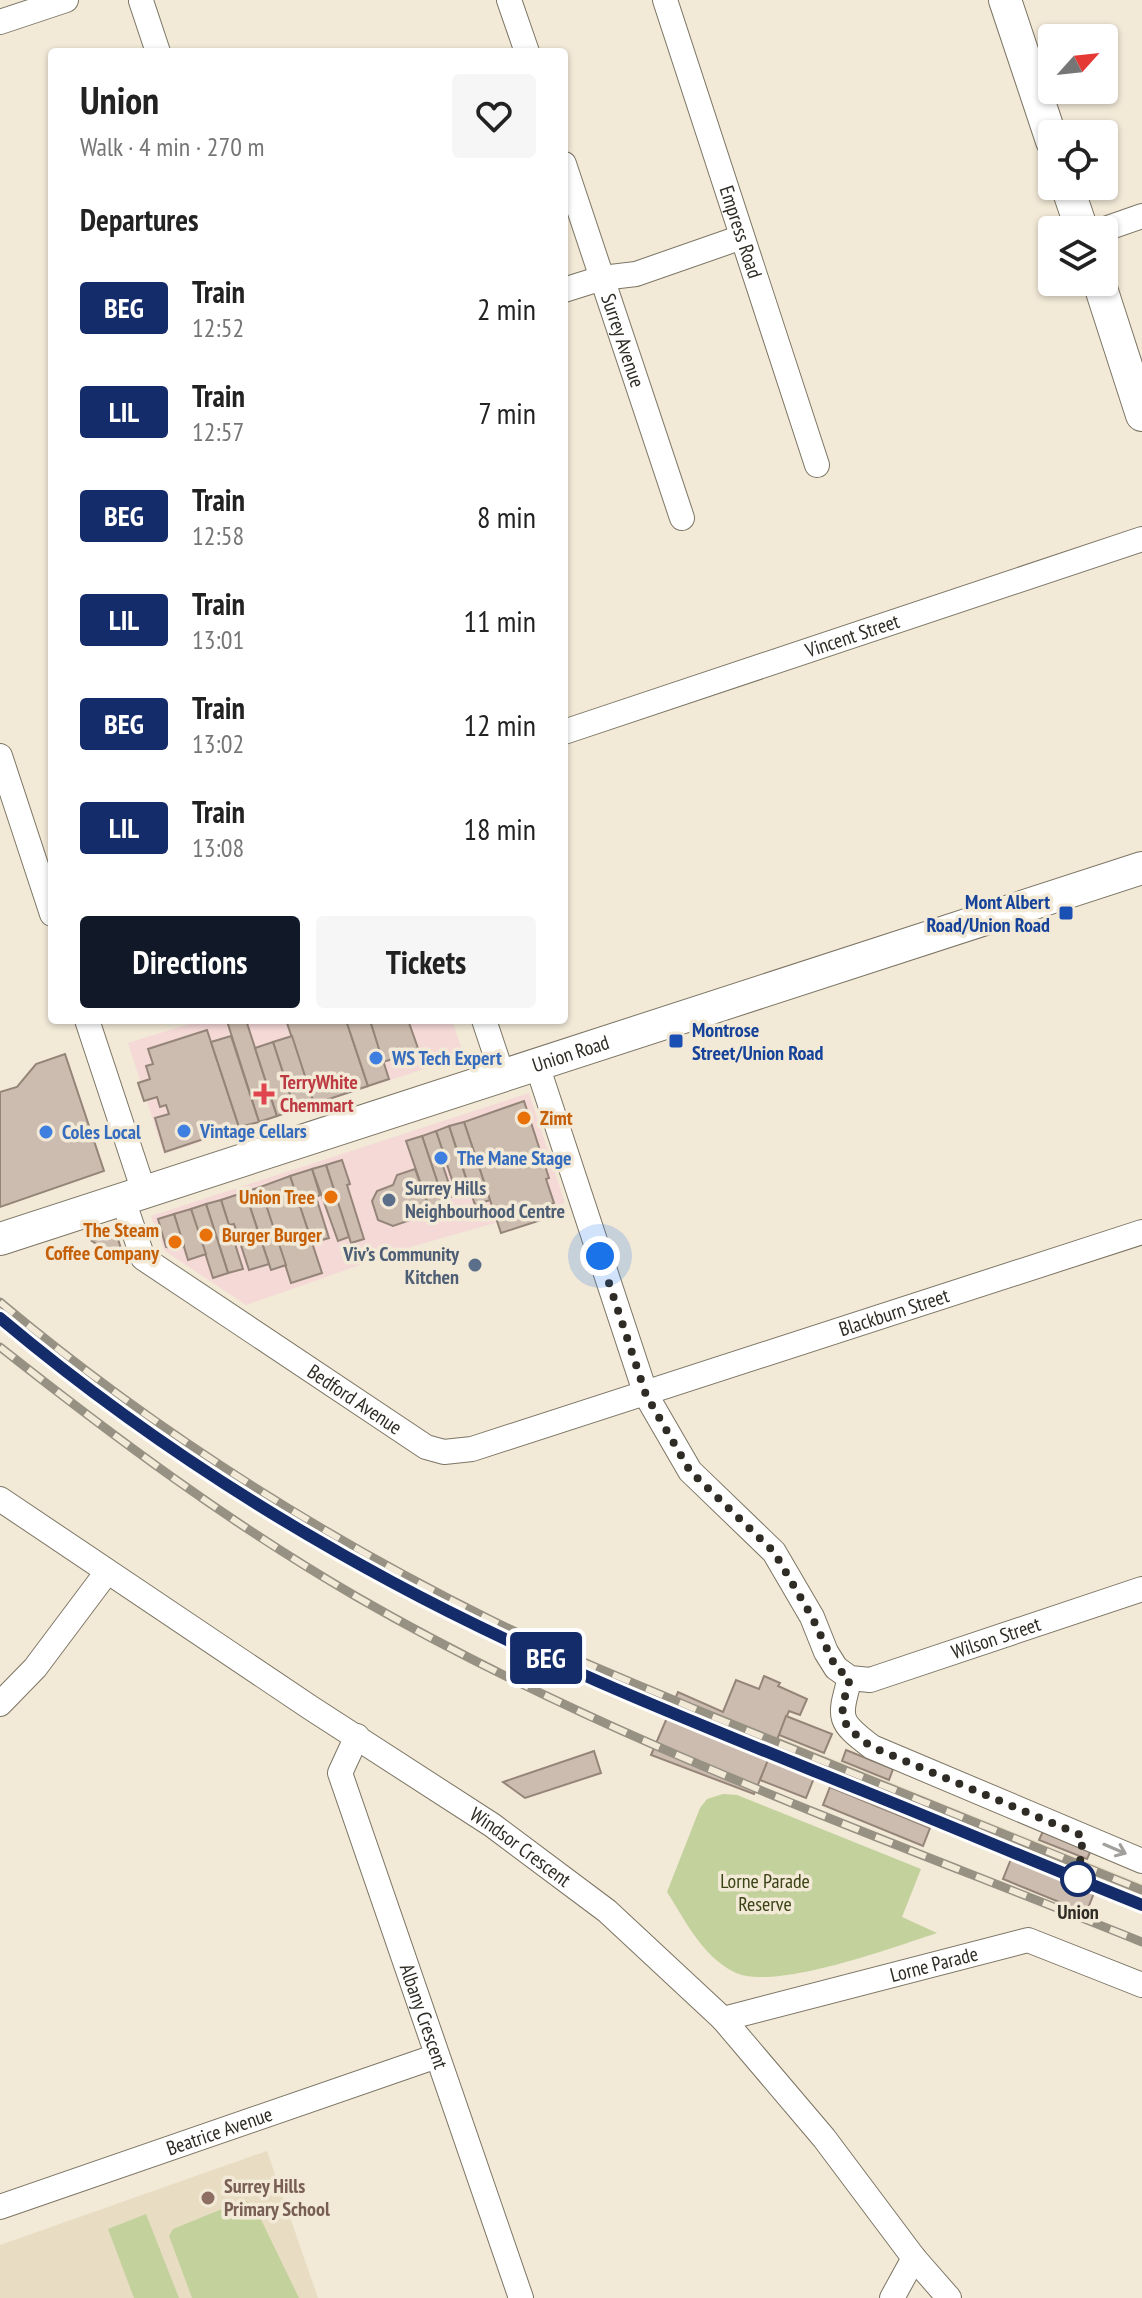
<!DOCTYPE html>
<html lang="en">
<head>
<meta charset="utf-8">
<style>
  body { margin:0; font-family:"PT Sans Narrow",sans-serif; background:#f6f6f6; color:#222; height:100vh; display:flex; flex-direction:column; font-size:30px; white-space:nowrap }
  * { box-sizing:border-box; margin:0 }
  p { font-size:26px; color:#767676 }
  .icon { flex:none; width:44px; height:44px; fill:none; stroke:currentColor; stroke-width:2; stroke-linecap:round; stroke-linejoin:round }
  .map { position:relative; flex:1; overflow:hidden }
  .details { position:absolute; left:48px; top:48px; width:520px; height:976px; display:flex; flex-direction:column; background:#fff; border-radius:8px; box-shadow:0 2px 6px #0004 }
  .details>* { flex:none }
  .badge { padding:0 16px; border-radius:6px; font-size:28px; line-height:52px }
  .needle { width:52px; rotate:63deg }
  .buttons { position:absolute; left:1038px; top:24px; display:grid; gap:16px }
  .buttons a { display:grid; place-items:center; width:80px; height:80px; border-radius:8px; background:#fff; box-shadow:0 2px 6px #0004; font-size:40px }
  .you { position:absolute; width:40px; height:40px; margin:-20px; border:6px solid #fff; border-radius:50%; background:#1a73e8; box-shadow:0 0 0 12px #1a73e833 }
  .map>.badge { position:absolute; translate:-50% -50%; box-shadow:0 0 0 4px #fff }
  h2 { padding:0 32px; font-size:30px; line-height:72px }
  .round { display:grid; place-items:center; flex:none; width:84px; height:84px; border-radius:8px; background:#f6f6f6 }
  .head { display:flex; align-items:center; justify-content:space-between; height:136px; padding:0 32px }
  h1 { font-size:38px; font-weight:800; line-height:60px }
  .primary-button { display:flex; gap:16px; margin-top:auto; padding:16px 32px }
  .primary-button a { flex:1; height:92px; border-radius:8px; background:#111827; color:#fff; font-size:32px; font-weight:800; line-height:92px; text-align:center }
  .primary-button a+a { background:#f6f6f6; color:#222 }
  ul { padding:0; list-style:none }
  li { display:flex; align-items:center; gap:24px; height:104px; padding:0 32px }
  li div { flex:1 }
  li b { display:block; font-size:30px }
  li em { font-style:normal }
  li .badge { min-width:88px; font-weight:700; text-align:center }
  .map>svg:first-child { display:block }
  .commercial { fill:#f4d9d7 }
  .built { fill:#e8ddc3 }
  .green { fill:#c3d19c }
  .building { fill:#ccbcaf; stroke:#958579; stroke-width:2 }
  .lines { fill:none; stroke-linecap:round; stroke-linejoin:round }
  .minor-casing { stroke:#7c7564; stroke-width:26 }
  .major-casing { stroke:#7c7564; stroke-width:34 }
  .minor { stroke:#fff; stroke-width:24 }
  .major { stroke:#fff; stroke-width:32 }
  .rail-casing { stroke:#979184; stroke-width:9 }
  .rail { stroke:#f2e9d7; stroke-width:6; stroke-dasharray:18; stroke-linecap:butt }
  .oneway { stroke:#a1a09d }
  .line-casing { stroke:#fff; stroke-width:18 }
  .line { stroke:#152c6b; stroke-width:12 }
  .walk { stroke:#2f2c25; stroke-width:8; stroke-dasharray:0 14.4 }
  .transit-dot { fill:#1a4fb4; stroke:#f2e9d7; stroke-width:3 }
  .shop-dot { fill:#3f7fe0; stroke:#f2e9d7; stroke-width:3 }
  .health-dot { fill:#e0444e; stroke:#f2e9d7; stroke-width:3 }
  .food-dot { fill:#e8710a; stroke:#f2e9d7; stroke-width:3 }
  .service-dot { fill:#5c6f8a; stroke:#f2e9d7; stroke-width:3 }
  .stop-dot { fill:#fff; stroke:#152c6b; stroke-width:4 }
  .education-dot { fill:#8d6e63; stroke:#f2e9d7; stroke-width:3 }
  .labels { text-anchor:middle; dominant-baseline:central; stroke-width:7; stroke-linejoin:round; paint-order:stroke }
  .street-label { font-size:20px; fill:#2f2c25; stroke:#f2e9d7 }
  .transit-label { font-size:20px; font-weight:bold; fill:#164399; stroke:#f2e9d7; text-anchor:end }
  .shop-label { font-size:20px; font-weight:bold; fill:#366cbe; stroke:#f2e9d7; text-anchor:start }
  .health-label { font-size:20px; font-weight:bold; fill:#be3a42; stroke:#f2e9d7; text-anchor:start }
  .food-label { font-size:20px; font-weight:bold; fill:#c56008; stroke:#f2e9d7; text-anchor:start }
  .service-label { font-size:20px; font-weight:bold; fill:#4e5e75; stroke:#f2e9d7; text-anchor:start }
  .park-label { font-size:20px; fill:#394313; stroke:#f2e9d7 }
  .stop-label { font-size:20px; font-weight:bold; fill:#2f2c25; stroke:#f2e9d7 }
  .education-label { font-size:20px; font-weight:bold; fill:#785e54; stroke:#f2e9d7; text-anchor:start }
</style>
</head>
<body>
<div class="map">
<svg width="1142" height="2298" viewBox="0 0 1142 2298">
  <rect width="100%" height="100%" fill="#f2e9d7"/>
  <g class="commercial">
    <polygon points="202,1020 452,1020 464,1056 164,1154 128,1043"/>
    <polygon points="529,1093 565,1203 414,1246 246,1305 165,1251 151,1216"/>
  </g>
  <g class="built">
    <polygon points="778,1737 1142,1884 1142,1911 769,1759"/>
    <polygon points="267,2151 318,2298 0,2298 0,2245"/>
  </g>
  <g class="green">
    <path d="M723 1794 737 1795 921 1869 902 1917 937 1933C894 1947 773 1992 734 1972 702 1956 685 1920 667 1892L700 1808 707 1799Z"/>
    <polygon points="244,2200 254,2205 299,2298 192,2298 169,2236 173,2229"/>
    <polygon points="146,2214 179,2298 134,2298 108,2229"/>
  </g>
  <g class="building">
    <polygon points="231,1020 246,1020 277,1116 259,1122 227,1021"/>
    <polygon points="286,1020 346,1020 368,1086 314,1104"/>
    <polygon points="346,1020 370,1020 389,1079 368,1086"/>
    <polygon points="370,1020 408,1020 419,1051 383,1062"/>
    <polygon points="207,1030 239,1127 165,1152 155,1118 169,1114 166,1105 160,1107 157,1097 144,1101 138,1083 150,1079 146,1066 153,1064 148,1049"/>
    <polygon points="231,1036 259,1122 239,1127 211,1042"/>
    <polygon points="292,1036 314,1104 295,1110 273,1042"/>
    <polygon points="273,1042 295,1110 277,1116 255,1048"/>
    <polygon points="65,1054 104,1171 0,1207 0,1092 17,1087 36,1064"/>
    <polygon points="524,1101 549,1178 546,1179 554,1203 546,1206 550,1217 501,1233 464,1122"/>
    <polygon points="464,1122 490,1200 475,1205 449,1126"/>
    <polygon points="449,1126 470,1191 457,1195 436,1131"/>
    <polygon points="436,1131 445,1158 441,1160 453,1196 443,1199 422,1136"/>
    <polygon points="422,1136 447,1211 432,1216 406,1141"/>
    <polygon points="342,1160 350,1184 347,1185 364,1239 351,1243 326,1165"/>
    <polygon points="326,1165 349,1237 338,1241 312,1169"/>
    <polygon points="312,1169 320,1195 316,1197 329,1238 312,1243 290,1176"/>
    <polygon points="415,1169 431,1213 393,1226 378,1220 372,1201 377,1191 393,1185 397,1175"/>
    <polygon points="290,1176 322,1273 291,1283 260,1187"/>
    <polygon points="260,1187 286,1265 271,1270 245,1192"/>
    <polygon points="245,1192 269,1264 249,1270 234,1224 229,1225 221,1200"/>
    <polygon points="221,1200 243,1269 228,1273 206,1204"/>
    <polygon points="206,1204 228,1273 213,1278 191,1209"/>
    <polygon points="191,1209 206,1254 188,1260 174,1214"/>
    <polygon points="174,1214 184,1246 175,1249 166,1247 158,1219"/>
    <polygon points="116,1233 126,1264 92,1241"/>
    <polygon points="764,1676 780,1683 778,1686 807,1699 800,1715 789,1711 754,1794 651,1755 678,1692 723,1712 736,1680 759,1689"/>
    <polygon points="786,1716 832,1734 824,1753 779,1735"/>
    <polygon points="846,1750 893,1769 889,1780 842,1761"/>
    <polygon points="594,1751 601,1773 525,1798 503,1782"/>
    <polygon points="768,1760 814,1778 806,1798 760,1780"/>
    <polygon points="830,1787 930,1828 923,1846 823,1805"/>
    <polygon points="1043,1831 1091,1850 1087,1859 1039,1840"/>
    <polygon points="1011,1859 1094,1893 1086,1913 1003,1879"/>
  </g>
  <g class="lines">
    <g class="minor-casing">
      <g id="minor">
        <polyline points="509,0 527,52"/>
        <path id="s1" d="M665 0 817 465"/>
        <polyline points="141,1 158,52"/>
        <polyline points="0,22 66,0"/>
        <path id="s2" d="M564 164 682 518"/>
        <polyline points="1102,230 1142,216"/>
        <polyline points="564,290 602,278 636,274 742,237"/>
        <path id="s3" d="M564 732 1142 539"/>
        <polyline points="0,756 52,914"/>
        <polyline points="87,1020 144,1192"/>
        <polyline points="484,1020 503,1077"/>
        <path id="s4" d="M537 1065 646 1395 690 1471 774 1552 812 1617 826 1652 836 1668 850 1678 870 1680 1142 1589"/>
        <path id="s5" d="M123 1200 143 1258 426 1447 444 1452 472 1449 1142 1232"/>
        <path id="s6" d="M0 1499 311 1708 492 1825 607 1911 723 2019 824 2138 914 2258 949 2298"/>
        <path d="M850 1678C839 1718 837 1721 872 1747L1142 1861"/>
        <polyline points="0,1704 35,1668 107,1572"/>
        <path id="s7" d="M357 1736 340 1773 521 2298"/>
        <path id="s8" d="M723 2019 1028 1940 1142 1985"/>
        <path id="s9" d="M0 2207 437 2056"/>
        <polyline points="892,2298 914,2258"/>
      </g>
    </g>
    <g class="major-casing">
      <g id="major">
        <polyline points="1005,0 1052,141"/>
        <polyline points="1067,186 1082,230"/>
        <polyline points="1099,282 1142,415"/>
        <path id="s10" d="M0 1239 1142 868"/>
      </g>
    </g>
    <use href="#minor" class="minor"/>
    <use href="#major" class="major"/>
    <g class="rail-casing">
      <g id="rail">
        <path d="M0 1302C148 1426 316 1533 489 1619 557 1653 628 1680 697 1710 845 1771 994 1829 1142 1890"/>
        <path d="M0 1318C146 1441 311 1546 484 1628"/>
        <path d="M0 1347C114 1437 231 1524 357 1597 605 1740 877 1835 1142 1942"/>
        <polyline points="560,1664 777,1756"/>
        <polyline points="914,1811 1142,1905"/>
      </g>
    </g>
    <use href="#rail" class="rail"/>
  </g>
  <defs><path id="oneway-shaft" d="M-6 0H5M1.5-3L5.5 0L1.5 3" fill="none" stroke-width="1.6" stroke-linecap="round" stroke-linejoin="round" transform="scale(2)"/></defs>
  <use class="oneway" href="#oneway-shaft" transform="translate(1115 1849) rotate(23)"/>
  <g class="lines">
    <g class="line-casing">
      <path id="line" d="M0 1318C120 1419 254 1508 392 1582 544 1664 706 1727 866 1792 958 1829 1049 1868 1142 1905"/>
    </g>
    <use href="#line" class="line"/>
    <path class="walk" d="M600 1256 646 1395 690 1471 774 1552 812 1617 836 1668 850 1678C839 1718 836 1721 872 1747L1083 1836 1078 1879"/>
  </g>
  <g class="transit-dot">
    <rect x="1058" y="905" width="16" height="16" rx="4"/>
    <rect x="668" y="1033" width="16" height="16" rx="4"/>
  </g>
  <g class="shop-dot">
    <circle cx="376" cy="1058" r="8"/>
    <circle cx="184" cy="1131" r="8"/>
    <circle cx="46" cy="1132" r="8"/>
    <circle cx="441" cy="1158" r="8"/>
  </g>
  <path class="health-dot" d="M260 1082h8v8h8v8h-8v8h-8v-8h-8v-8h8z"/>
  <g class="food-dot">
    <circle cx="524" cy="1118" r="8"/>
    <circle cx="331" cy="1197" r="8"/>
    <circle cx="206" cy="1235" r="8"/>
    <circle cx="175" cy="1242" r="8"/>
  </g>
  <g class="service-dot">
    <circle cx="389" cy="1200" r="8"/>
    <circle cx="475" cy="1265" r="8"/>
  </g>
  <circle class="stop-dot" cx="1078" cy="1879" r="16"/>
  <circle class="education-dot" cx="208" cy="2198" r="8"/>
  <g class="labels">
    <g class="street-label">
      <text stroke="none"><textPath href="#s1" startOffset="244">Empress Road</textPath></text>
      <text stroke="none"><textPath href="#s2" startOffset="186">Surrey Avenue</textPath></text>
      <text stroke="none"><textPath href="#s3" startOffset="304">Vincent Street</textPath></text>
      <text stroke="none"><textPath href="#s10" startOffset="600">Union Road</textPath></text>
      <text stroke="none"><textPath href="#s5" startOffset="892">Blackburn Street</textPath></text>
      <text stroke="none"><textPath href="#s5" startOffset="316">Bedford Avenue</textPath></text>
      <text stroke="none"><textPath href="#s4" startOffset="854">Wilson Street</textPath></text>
      <text stroke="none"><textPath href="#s6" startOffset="626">Windsor Crescent</textPath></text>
      <text stroke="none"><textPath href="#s8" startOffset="218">Lorne Parade</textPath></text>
      <text stroke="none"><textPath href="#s7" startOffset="298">Albany Crescent</textPath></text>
      <text stroke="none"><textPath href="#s9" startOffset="232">Beatrice Avenue</textPath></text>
    </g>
    <g class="transit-label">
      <text x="1050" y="902">Mont Albert<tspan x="1050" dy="23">Road/Union Road</tspan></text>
      <text x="692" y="1030" text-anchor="start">Montrose<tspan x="692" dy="23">Street/Union Road</tspan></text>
    </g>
    <g class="shop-label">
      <text x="392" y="1058">WS Tech Expert</text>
      <text x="200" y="1131">Vintage Cellars</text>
      <text x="62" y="1132">Coles Local</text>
      <text x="457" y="1158">The Mane Stage</text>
    </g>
    <g class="health-label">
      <text x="280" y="1082">TerryWhite<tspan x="280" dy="23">Chemmart</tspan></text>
    </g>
    <g class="food-label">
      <text x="540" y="1118">Zimt</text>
      <text x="315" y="1197" text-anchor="end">Union Tree</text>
      <text x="159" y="1230" text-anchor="end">The Steam<tspan x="159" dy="23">Coffee Company</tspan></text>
      <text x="222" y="1235">Burger Burger</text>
    </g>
    <g class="service-label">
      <text x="405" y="1188">Surrey Hills<tspan x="405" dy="23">Neighbourhood Centre</tspan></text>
      <text x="459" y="1254" text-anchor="end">Viv’s Community<tspan x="459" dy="23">Kitchen</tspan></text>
    </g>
    <g class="park-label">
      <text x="765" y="1881">Lorne Parade<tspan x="765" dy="23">Reserve</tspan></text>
    </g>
    <g class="stop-label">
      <text x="1078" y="1912">Union</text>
    </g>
    <g class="education-label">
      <text x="224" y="2186">Surrey Hills<tspan x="224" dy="23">Primary School</tspan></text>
    </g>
  </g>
</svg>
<div class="buttons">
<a><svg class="needle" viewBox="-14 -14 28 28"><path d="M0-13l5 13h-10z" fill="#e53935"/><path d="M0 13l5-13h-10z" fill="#767676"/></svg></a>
<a><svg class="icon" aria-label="locate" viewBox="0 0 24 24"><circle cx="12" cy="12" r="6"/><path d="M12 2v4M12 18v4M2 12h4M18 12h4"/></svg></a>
<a><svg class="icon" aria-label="layers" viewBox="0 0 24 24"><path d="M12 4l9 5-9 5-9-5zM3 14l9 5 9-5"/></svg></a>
</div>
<div class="you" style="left:600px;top:1256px"></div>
<b class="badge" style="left:546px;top:1658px;background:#152c6b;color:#fff">BEG</b>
<section class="details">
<div class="head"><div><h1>Union</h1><p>Walk · 4 min · 270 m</p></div><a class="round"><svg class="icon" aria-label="heart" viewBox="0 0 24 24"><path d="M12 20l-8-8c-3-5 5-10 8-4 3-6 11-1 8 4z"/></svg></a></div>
<h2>Departures</h2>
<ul>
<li><span class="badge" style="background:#152c6b;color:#fff">BEG</span><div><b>Train</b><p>12:52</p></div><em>2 min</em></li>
<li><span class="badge" style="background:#152c6b;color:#fff">LIL</span><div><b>Train</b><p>12:57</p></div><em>7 min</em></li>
<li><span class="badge" style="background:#152c6b;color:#fff">BEG</span><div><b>Train</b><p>12:58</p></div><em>8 min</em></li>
<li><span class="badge" style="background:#152c6b;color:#fff">LIL</span><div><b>Train</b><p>13:01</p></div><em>11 min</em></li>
<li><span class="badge" style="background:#152c6b;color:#fff">BEG</span><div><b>Train</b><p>13:02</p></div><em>12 min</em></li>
<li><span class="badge" style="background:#152c6b;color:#fff">LIL</span><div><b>Train</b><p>13:08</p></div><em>18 min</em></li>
</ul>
<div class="primary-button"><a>Directions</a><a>Tickets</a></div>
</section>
</div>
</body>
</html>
